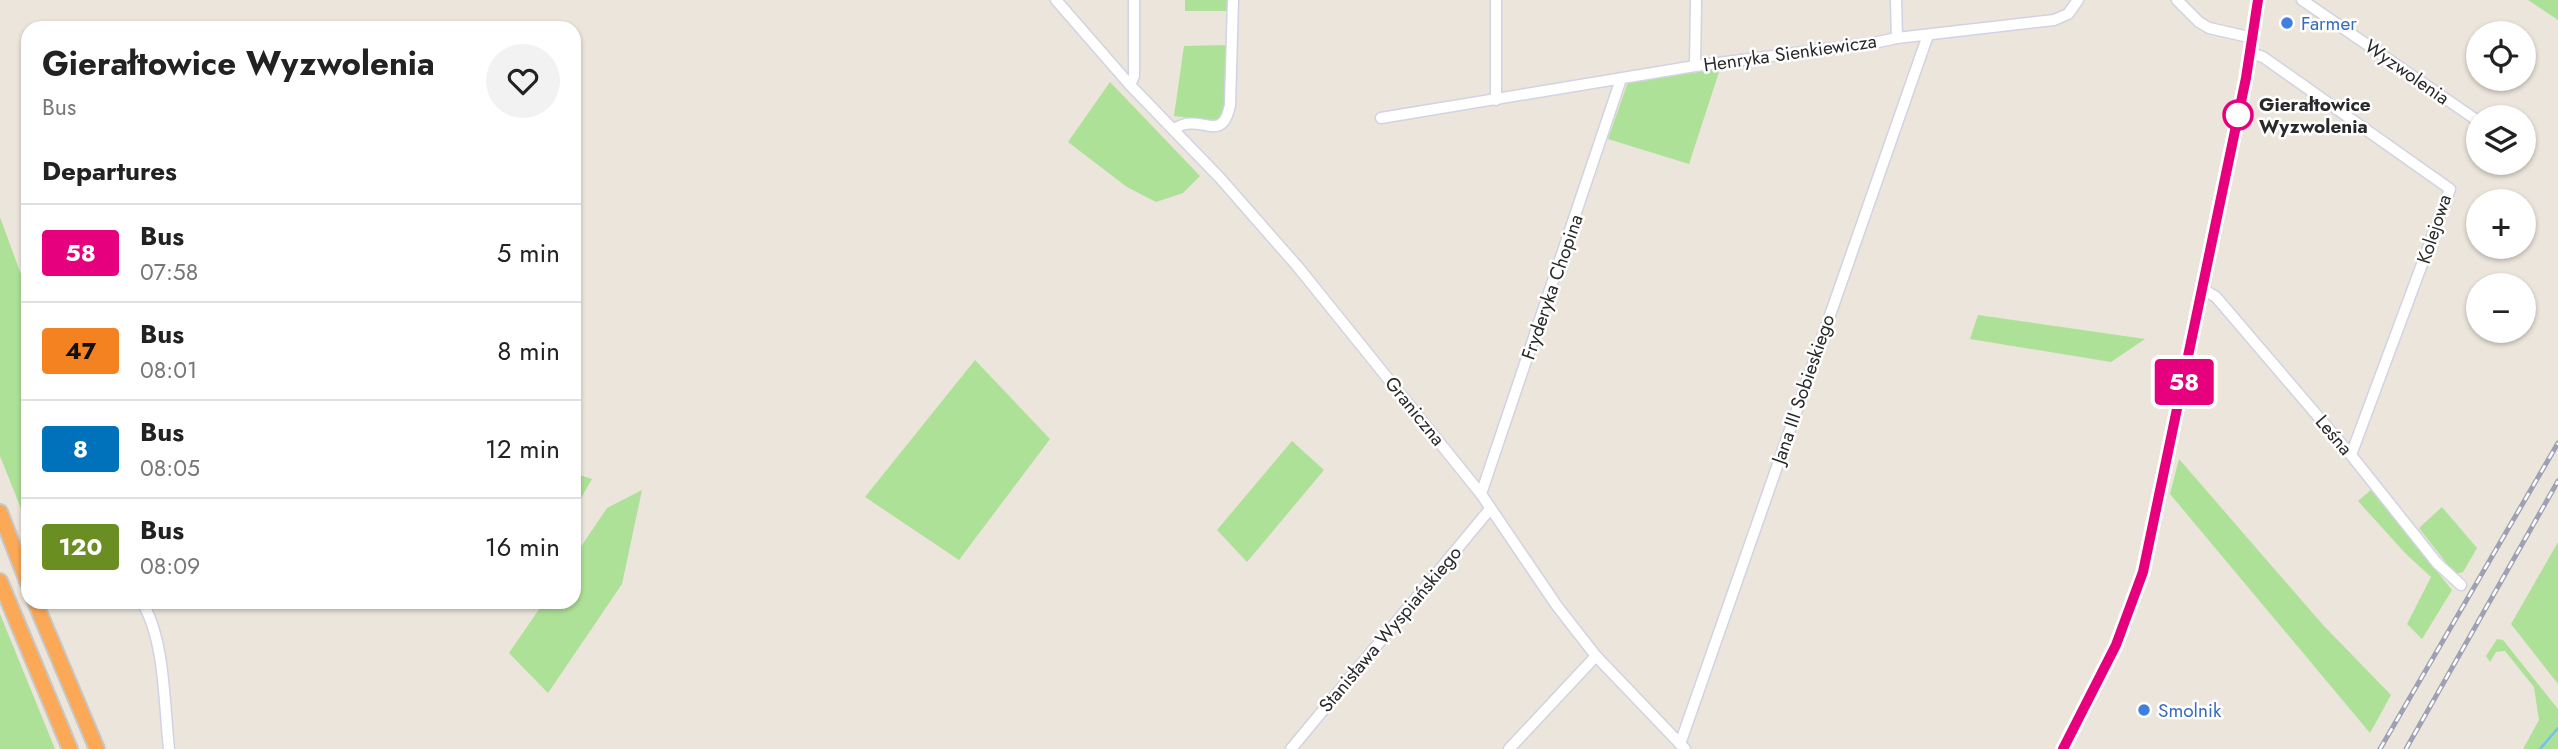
<!DOCTYPE html>
<html lang="en">
<head>
<meta charset="utf-8">
<style>
  body { margin:0; font-family:Jost,sans-serif; background:#f2f2f2; color:#222; height:100vh; display:flex; flex-direction:column; font-size:26px; white-space:nowrap }
  * { box-sizing:border-box; margin:0 }
  p { font-size:23px; color:#767676 }
  .icon { flex:none; width:38px; height:38px; fill:none; stroke:currentColor; stroke-width:2; stroke-linecap:round; stroke-linejoin:round }
  .map { position:relative; flex:1; overflow:hidden }
  .sheet { position:absolute; left:21px; top:21px; width:560px; height:588px; display:flex; flex-direction:column; background:#fff; border-radius:21px; box-shadow:0 2px 5px #0004 }
  .sheet>* { flex:none }
  .badge { padding:0 14px; border-radius:5px; font-size:24px; line-height:46px }
  .tools { position:absolute; left:2466px; top:21px; display:grid; gap:14px }
  .tools a { display:grid; place-items:center; width:70px; height:70px; border-radius:50%; background:#fff; box-shadow:0 2px 5px #0004; font-size:35px }
  .map>.badge { position:absolute; translate:-50% -50%; box-shadow:0 0 0 4px #fff }
  h2 { padding:0 21px; font-size:26px; line-height:63px }
  .round { display:grid; place-items:center; flex:none; width:74px; height:74px; border-radius:37px; background:#f2f2f2 }
  .overview { display:flex; align-items:center; justify-content:space-between; height:119px; padding:0 21px }
  h1 { font-size:33px; font-weight:700; line-height:52px }
  ul { padding:0; list-style:none }
  li { display:flex; align-items:center; gap:21px; height:98px; padding:0 21px; border-top:2px solid #e0e0e0 }
  li div { flex:1 }
  li b { display:block; font-size:26px }
  li em { font-style:normal }
  li .badge { min-width:77px; font-weight:700; text-align:center }
  .map>svg:first-child { display:block }
  .green { fill:#ade198 }
  .lines { fill:none; stroke-linecap:round; stroke-linejoin:round }
  .stream { stroke:#70c3ec; stroke-width:2.5 }
  .minor-casing { stroke:#d1d3e2; stroke-width:13 }
  .major-casing { stroke:#c7c7c7; stroke-width:16 }
  .highway-casing { stroke:#c7c7c7; stroke-width:18 }
  .minor { stroke:#fff; stroke-width:10 }
  .major { stroke:#eed55e; stroke-width:12 }
  .highway { stroke:#fba857; stroke-width:14 }
  .rail-casing { stroke:#9ea0b3; stroke-width:5 }
  .rail { stroke:#fff; stroke-width:2.5; stroke-dasharray:8; stroke-linecap:butt }
  .line-casing { stroke:#fff; stroke-width:16 }
  .line { stroke:#e6007e; stroke-width:10 }
  .shop-dot { fill:#3f7fe0; stroke:#fff; stroke-width:2.5 }
  .stop-dot { fill:#fff; stroke:#e6007e; stroke-width:3.5 }
  .labels { text-anchor:middle; dominant-baseline:central; stroke-width:5; stroke-linejoin:round; paint-order:stroke }
  .shop-label { font-size:19px; fill:#366cbe; stroke:#fff; text-anchor:start }
  .street-label { font-size:19px; fill:#292929; stroke:#fff }
  .stop-label { font-size:19px; font-weight:bold; fill:#292929; stroke:#fff; text-anchor:start }
</style>
</head>
<body>
<div class="map">
<svg width="2558" height="749" viewBox="0 0 2558 749">
  <rect width="100%" height="100%" fill="#ebe5db"/>
  <g class="green">
    <rect x="1185" y="0" width="43" height="11"/>
    <polygon points="2528,0 2558,0 2558,20"/>
    <path d="M1228 45C1228 70 1233 101 1217 121L1174 116 1184 46Z"/>
    <polygon points="1720,69 1689,164 1608,139 1628,82"/>
    <polygon points="1110,82 1200,176 1183,193 1156,202 1127,187 1068,142"/>
    <polygon points="0,217 28,294 28,526 0,456"/>
    <polygon points="1978,315 2145,339 2111,362 1970,339"/>
    <polygon points="975,360 1050,439 959,560 865,497"/>
    <polygon points="1292,441 1324,470 1247,562 1217,530"/>
    <polygon points="2179,459 2323,625 2391,695 2370,733 2170,494"/>
    <polygon points="574,473 592,479 574,510"/>
    <polygon points="642,490 622,584 548,693 509,653 544,602 574,602 574,557 607,508"/>
    <polygon points="2371,490 2452,590 2422,639 2407,624 2431,577 2406,554 2358,501"/>
    <polygon points="2442,507 2477,548 2463,572 2455,574 2419,528"/>
    <polygon points="2558,542 2558,684 2511,624"/>
    <polygon points="0,614 55,749 0,749"/>
    <polygon points="2497,639 2503,640 2558,709 2558,749 2523,749 2539,720 2534,687 2505,651 2496,652 2490,662 2486,656"/>
  </g>
  <g class="lines">
    <polyline class="stream" points="2540,749 2558,728"/>
    <g class="minor-casing">
      <g id="minor">
        <polyline points="1056,0 1130,85 1220,178 1298,267 1481,494 1557,606 1596,656 1685,749"/>
        <polyline points="1896,0 1897,38"/>
        <polyline points="2177,0 2199,22 2209,28 2253,38"/>
        <polyline points="2302,0 2478,121"/>
        <polyline points="2251,53 2263,57 2450,189 2351,455"/>
        <polyline points="1695,66 1696,0"/>
        <polyline points="1130,85 1134,76 1134,0"/>
        <polyline points="1496,100 1496,0"/>
        <polyline points="1381,118 1695,66 1873,43 1897,38 2054,20 2068,14 2078,0"/>
        <path d="M1174 129C1178 127 1181 125 1185 124 1207 120 1223 140 1230 105L1233 0"/>
        <polyline points="2203,289 2216,297 2351,455 2437,563 2461,585"/>
        <polyline points="1481,494 1621,79"/>
        <path d="M142 602C165 640 164 704 169 749"/>
        <polyline points="1680,744 1928,35"/>
        <polyline points="1291,749 1490,509"/>
        <polyline points="1509,749 1596,656"/>
      </g>
    </g>
    <g class="major-casing">
      <polyline id="major" points="2063,749 2116,645 2143,572 2246,78 2258,0"/>
    </g>
    <g class="highway-casing">
      <g id="highway">
        <polyline points="0,512 28,584"/>
        <polyline points="0,581 70,749"/>
        <polyline points="35,602 97,749"/>
      </g>
    </g>
    <use href="#minor" class="minor"/>
    <use href="#major" class="major"/>
    <use href="#highway" class="highway"/>
    <g class="rail-casing">
      <g id="rail">
        <polyline points="2380,749 2558,443"/>
        <polyline points="2406,749 2558,481"/>
      </g>
    </g>
    <use href="#rail" class="rail"/>
  </g>
  <g class="lines">
    <g class="line-casing">
      <polyline id="line" points="2063,749 2116,645 2143,572 2246,78 2258,0"/>
    </g>
    <use href="#line" class="line"/>
  </g>
  <g class="shop-dot">
    <circle cx="2287" cy="23" r="7"/>
    <circle cx="2144" cy="710" r="7"/>
  </g>
  <circle class="stop-dot" cx="2238" cy="115" r="14"/>
  <g class="labels">
    <g class="shop-label">
      <text x="2301" y="23">Farmer</text>
      <text x="2158" y="710">Smolnik</text>
    </g>
    <g class="street-label">
      <text transform="translate(1790 53) rotate(-8)">Henryka Sienkiewicza</text>
      <text transform="translate(2407 72) rotate(35)">Wyzwolenia</text>
      <text transform="translate(2434 229) rotate(-72)">Kolejowa</text>
      <text transform="translate(1552 287) rotate(-71)">Fryderyka Chopina</text>
      <text transform="translate(1803 389) rotate(-71)">Jana III Sobieskiego</text>
      <text transform="translate(1415 411) rotate(51)">Graniczna</text>
      <text transform="translate(2334 435) rotate(50)">Leśna</text>
      <text transform="translate(1390 629) rotate(-50)">Stanisława Wyspiańskiego</text>
    </g>
    <g class="stop-label">
      <text x="2259" y="104">Gierałtowice<tspan x="2259" dy="22">Wyzwolenia</tspan></text>
    </g>
  </g>
</svg>
<div class="tools">
<a><svg class="icon" aria-label="locate" viewBox="0 0 24 24"><circle cx="12" cy="12" r="6"/><path d="M12 2v4M12 18v4M2 12h4M18 12h4"/></svg></a>
<a><svg class="icon" aria-label="layers" viewBox="0 0 24 24"><path d="M12 4l9 5-9 5-9-5zM3 14l9 5 9-5"/></svg></a>
<a>+</a>
<a>−</a>
</div>
<b class="badge" style="left:2184px;top:382px;background:#e6007e;color:#fff">58</b>
<section class="sheet">
<div class="overview"><div><h1>Gierałtowice Wyzwolenia</h1><p>Bus</p></div><a class="round"><svg class="icon" aria-label="heart" viewBox="0 0 24 24"><path d="M12 20l-8-8c-3-5 5-10 8-4 3-6 11-1 8 4z"/></svg></a></div>
<h2>Departures</h2>
<ul>
<li><span class="badge" style="background:#e6007e;color:#fff">58</span><div><b>Bus</b><p>07:58</p></div><em>5 min</em></li>
<li><span class="badge" style="background:#f58220;color:#111">47</span><div><b>Bus</b><p>08:01</p></div><em>8 min</em></li>
<li><span class="badge" style="background:#0072bc;color:#fff">8</span><div><b>Bus</b><p>08:05</p></div><em>12 min</em></li>
<li><span class="badge" style="background:#6b8e23;color:#fff">120</span><div><b>Bus</b><p>08:09</p></div><em>16 min</em></li>
</ul>
</section>
</div>
</body>
</html>
